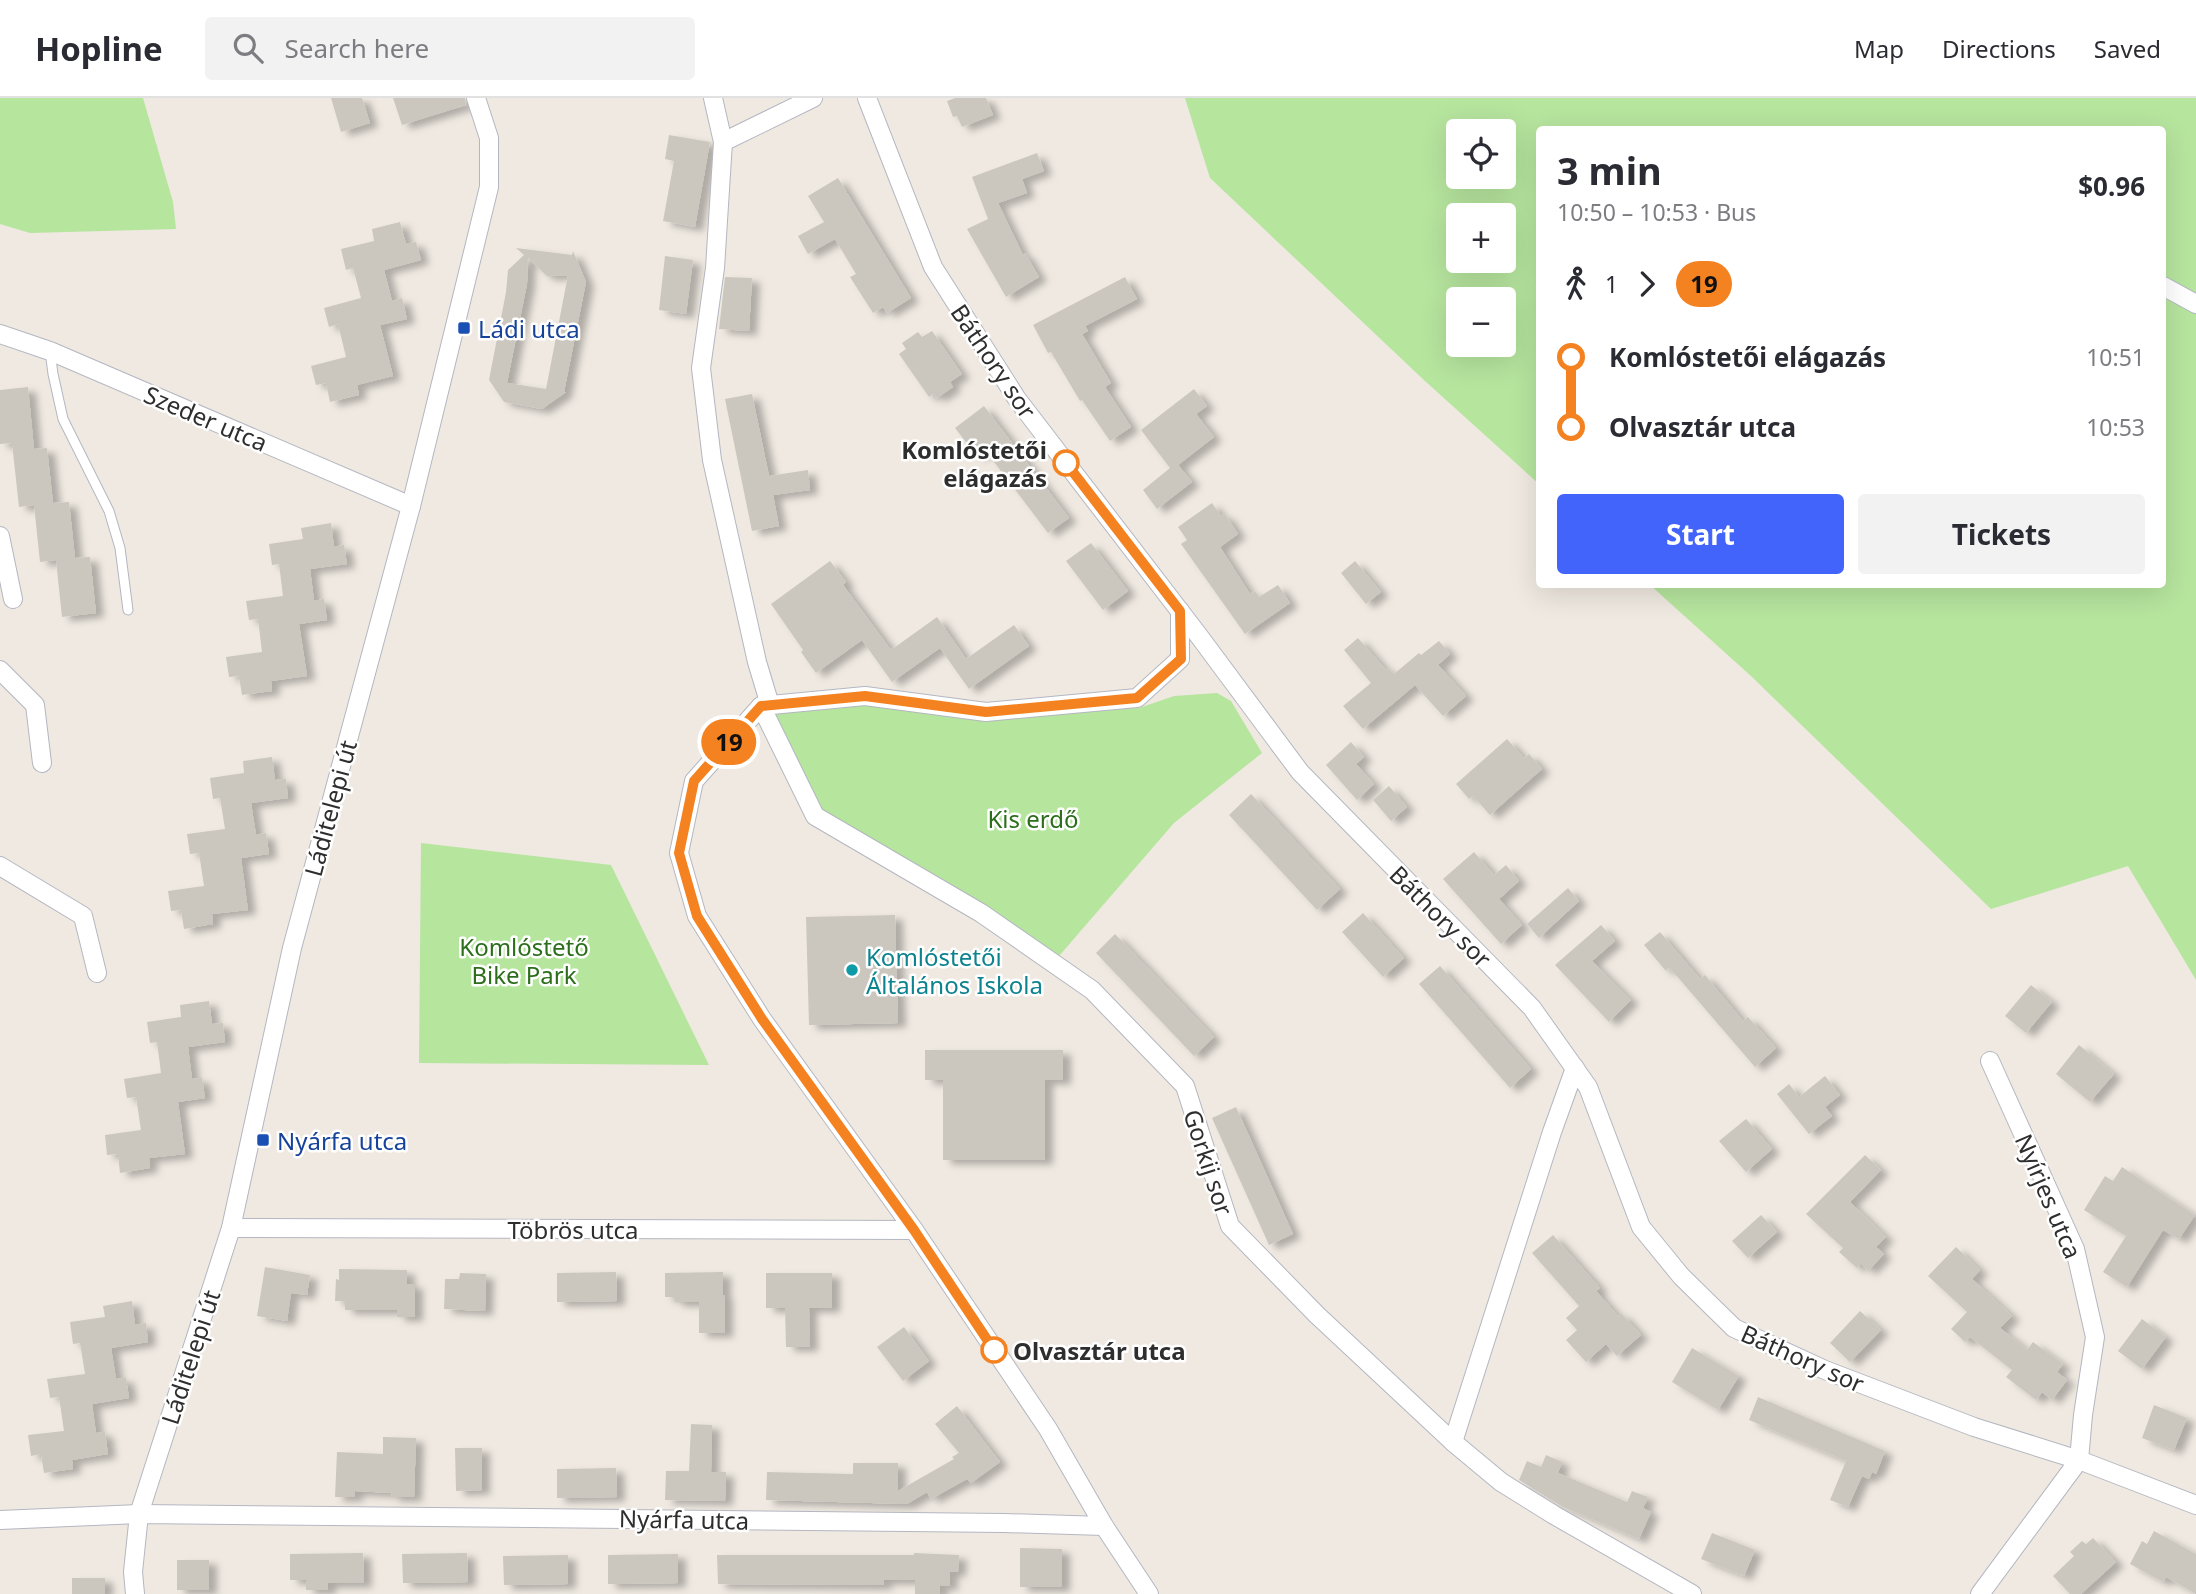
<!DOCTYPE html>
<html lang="en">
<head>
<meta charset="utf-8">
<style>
  body { margin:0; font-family:"Noto Sans",sans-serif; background:#f2f2f3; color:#2b2b33; height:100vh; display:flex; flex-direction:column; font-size:26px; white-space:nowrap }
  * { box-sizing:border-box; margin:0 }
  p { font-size:23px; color:#7c7c81 }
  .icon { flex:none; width:38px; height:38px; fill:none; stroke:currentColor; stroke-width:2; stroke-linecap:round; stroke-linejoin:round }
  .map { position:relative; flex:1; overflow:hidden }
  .details { position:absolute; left:1536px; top:28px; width:630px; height:462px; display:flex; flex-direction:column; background:#fff; border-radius:7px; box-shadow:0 7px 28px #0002 }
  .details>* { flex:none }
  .badge { padding:0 14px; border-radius:23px; font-size:24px; line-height:46px }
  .controls { position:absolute; left:1446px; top:21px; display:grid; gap:14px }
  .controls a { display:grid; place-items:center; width:70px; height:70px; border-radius:7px; background:#fff; box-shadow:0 7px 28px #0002; font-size:35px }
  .map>.badge { position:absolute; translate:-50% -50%; box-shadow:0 0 0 4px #fff }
  .legs { display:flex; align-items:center; gap:10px; height:77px; padding:0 21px; font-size:23px }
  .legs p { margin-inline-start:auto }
  .headline { display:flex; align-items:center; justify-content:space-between; height:119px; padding:0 21px }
  h1 { font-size:38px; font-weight:700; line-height:52px }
  .primary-button { display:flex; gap:14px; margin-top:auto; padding:14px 21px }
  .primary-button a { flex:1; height:80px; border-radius:7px; background:#4264fb; color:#fff; font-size:28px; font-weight:700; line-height:80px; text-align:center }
  .primary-button a+a { background:#f2f2f3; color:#2b2b33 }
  ul { padding:0 21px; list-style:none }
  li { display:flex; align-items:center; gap:24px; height:70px; font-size:26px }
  li i { display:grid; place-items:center; width:10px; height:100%; margin:0 9px; background:currentColor }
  li i::after { content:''; width:18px; height:18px; margin:-9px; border:5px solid; border-radius:50%; background:#fff }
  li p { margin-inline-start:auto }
  li:first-child i { background:linear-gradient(#0000 50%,currentColor 0) }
  li:last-child i { background:linear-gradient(currentColor 50%,#0000 0) }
  header { display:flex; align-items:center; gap:42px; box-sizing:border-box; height:98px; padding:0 35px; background:#fff; border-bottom:2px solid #e1e1e2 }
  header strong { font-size:33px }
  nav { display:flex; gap:38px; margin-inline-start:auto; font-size:24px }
  .search { width:490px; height:63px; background:#f2f2f3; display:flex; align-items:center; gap:18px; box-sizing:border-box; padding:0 24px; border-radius:7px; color:#7c7c81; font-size:26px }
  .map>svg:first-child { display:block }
  .green { fill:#b6e59e; fill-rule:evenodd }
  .building { fill:#cbc7bf; fill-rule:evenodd; filter:url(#shadow) }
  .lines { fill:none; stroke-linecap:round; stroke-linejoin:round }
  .lane-casing { stroke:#b4b7c1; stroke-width:11 }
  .street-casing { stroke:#b4b7c1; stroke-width:20 }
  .lane { stroke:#fff; stroke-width:9 }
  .street { stroke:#fff; stroke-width:18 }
  .line-1-casing { stroke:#fff; stroke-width:16 }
  .line-1 { stroke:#f58220; stroke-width:10 }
  .transit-dot { fill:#1a4fb4; stroke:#fff; stroke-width:2.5 }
  .stop-1-dot { fill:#fff; stroke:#f58220; stroke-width:3.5 }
  .culture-dot { fill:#0f9aa8; stroke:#fff; stroke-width:2.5 }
  .labels { text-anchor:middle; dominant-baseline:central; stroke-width:5; stroke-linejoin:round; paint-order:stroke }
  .transit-label { font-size:24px; fill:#164399; stroke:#fff; text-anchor:start }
  .street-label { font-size:24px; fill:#2e2e2e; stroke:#fff }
  .stop-label { font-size:24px; font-weight:bold; fill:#2e2e2e; stroke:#fff; text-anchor:end }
  .park-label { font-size:24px; fill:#2c6e1b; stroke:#fff }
  .culture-label { font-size:24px; fill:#0d838f; stroke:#fff; text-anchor:start }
</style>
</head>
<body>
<header>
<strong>Hopline</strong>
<div class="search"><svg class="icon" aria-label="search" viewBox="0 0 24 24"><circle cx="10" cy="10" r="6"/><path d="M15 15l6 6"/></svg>Search here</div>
<nav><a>Map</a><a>Directions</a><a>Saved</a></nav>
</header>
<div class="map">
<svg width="2196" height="1496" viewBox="0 0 2196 1496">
  <defs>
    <filter id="shadow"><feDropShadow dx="8" dy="4.5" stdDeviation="3.5" flood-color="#0004"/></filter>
  </defs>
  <rect width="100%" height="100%" fill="#efe9e1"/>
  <g class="green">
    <polygon points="0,0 143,0 173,104 176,131 30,135 0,126"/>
    <path d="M1185 0H2196V882L2128 768 1991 811 1751 578 1650 487 2163 486V32H1540V387L1425 283 1210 80ZM1458 33H1503V79H1458ZM1458 117H1503V163H1458ZM1458 201H1503V247H1458Z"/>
    <polygon points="1217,595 1231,603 1262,655 1174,725 1053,865 815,718 770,607 865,598 987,614 1139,610 1174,598"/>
    <polygon points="421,745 611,767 709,967 419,965"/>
  </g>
  <g class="building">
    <polygon points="331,0 362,0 370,25 341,34"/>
    <polygon points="393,0 465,0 466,7 402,27"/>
    <polygon points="955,0 986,0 993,17 962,29 957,18 953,19 947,3"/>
    <polygon points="669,37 710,44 695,129 663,123 674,63 665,61"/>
    <polygon points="1037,55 1044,73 1022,81 1027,95 998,105 1023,157 1025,155 1039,179 1006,199 967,131 988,121 972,79"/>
    <polygon points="838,80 911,200 887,215 883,209 873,215 850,179 856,176 835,141 808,156 798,138 824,124 808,98"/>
    <polygon points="400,124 406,146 416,144 421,162 384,172 392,203 402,200 407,221 380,227 393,278 357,287 359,297 330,304 326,285 316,287 311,268 346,259 338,226 329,229 324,210 361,200 353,170 346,172 341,151 374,143 372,131"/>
    <path d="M516 150 572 157 573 153 586 184 564 294H566L542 311 504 304 489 282 506 194 508 172 524 157ZM528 160 547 178 568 177 546 291 507 285 527 186Z"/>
    <polygon points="665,158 693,162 686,216 659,212"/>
    <polygon points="725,179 752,180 749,233 719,231"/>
    <polygon points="1125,179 1137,201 1085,228 1088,233 1082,236 1111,285 1105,289 1131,329 1110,343 1082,302 1080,303 1051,254 1048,255 1033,227"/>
    <polygon points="932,233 962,276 950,284 953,289 937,300 934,295 929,299 899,256 906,251 902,245 918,234 922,239"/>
    <polygon points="28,289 34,351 47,350 53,405 69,404 75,460 90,459 96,515 62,519 56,462 40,464 34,407 19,409 12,345 0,346 0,292"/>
    <polygon points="1194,291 1207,308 1196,316 1214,339 1178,367 1192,384 1157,411 1143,392 1170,370 1141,332"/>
    <polygon points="752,296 769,378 808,372 810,392 773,397 779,428 752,433 725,301"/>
    <polygon points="984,308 1069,420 1048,435 985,352 977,358 955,330"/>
    <polygon points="1212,405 1221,418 1225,416 1238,436 1220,449 1250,496 1255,493 1259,499 1278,487 1290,505 1245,536 1181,446 1187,442 1178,429"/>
    <polygon points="331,425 334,449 344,447 347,466 310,471 314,503 324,501 327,522 299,526 307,578 271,583 272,593 242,597 239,578 229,579 226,559 262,554 258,521 249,522 246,503 283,498 279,466 272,467 269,446 303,441 301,430"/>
    <polygon points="1091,445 1128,493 1103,512 1066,463"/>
    <polygon points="830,463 846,484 843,487 891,552 937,519 966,561 1014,527 1029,548 969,591 940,550 892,584 862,542 816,575 801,554 803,552 771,506"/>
    <polygon points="1355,463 1381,494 1366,506 1341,475"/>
    <polygon points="1358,540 1386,572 1388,570 1394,576 1419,555 1421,557 1439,543 1450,556 1438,567 1466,598 1443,618 1415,587 1363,631 1343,608 1371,585 1344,552"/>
    <polygon points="1507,641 1524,660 1529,656 1542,671 1490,717 1473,698 1469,701 1456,686"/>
    <polygon points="1351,644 1364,659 1356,666 1374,686 1357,702 1326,667"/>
    <polygon points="272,659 275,682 286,681 288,700 251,705 256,737 266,735 269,756 241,760 248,812 212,816 213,826 184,831 181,812 171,813 168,793 204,788 199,755 190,756 187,736 225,731 220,700 213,701 210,680 244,675 243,663"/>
    <polygon points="1389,688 1407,709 1391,723 1373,702"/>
    <polygon points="1251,696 1340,791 1317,812 1229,717"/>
    <polygon points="1474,754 1494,777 1506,767 1519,783 1499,801 1522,827 1501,846 1443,781"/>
    <polygon points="1568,790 1579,803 1539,840 1527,826"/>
    <polygon points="1363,815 1404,860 1383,879 1342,834"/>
    <polygon points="895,817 898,925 809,927 806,819"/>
    <polygon points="1601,827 1615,843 1592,863 1631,902 1609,924 1555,867"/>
    <polygon points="1660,834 1700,881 1705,877 1743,923 1748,919 1776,950 1755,969 1669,869 1666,873 1644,847"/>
    <polygon points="1115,836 1214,939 1194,958 1096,855"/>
    <polygon points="1440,868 1531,971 1510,990 1419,886"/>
    <polygon points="2031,887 2052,904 2026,935 2005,918"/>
    <polygon points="209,903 212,926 223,925 225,944 188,949 192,981 202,980 205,1000 178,1004 185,1056 149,1060 150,1070 120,1075 118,1056 107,1057 105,1037 141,1032 136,999 127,1000 124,981 161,975 157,944 150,945 147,924 181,919 180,907"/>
    <polygon points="2079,947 2114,976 2090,1004 2056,976"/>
    <polygon points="925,952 1063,952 1063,982 1045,982 1045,1062 943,1062 943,982 925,982"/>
    <polygon points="1825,978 1840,997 1825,1009 1832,1018 1809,1036 1777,996 1789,986 1799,999"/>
    <polygon points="1236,1009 1293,1136 1269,1147 1212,1020"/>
    <polygon points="1746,1021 1772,1051 1746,1074 1719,1043"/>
    <polygon points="1865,1057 1881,1072 1850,1104 1886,1139 1876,1149 1884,1156 1868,1173 1861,1165 1857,1170 1839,1154 1843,1150 1806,1116"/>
    <polygon points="2122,1069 2195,1117 2179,1141 2163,1132 2127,1189 2103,1174 2126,1138 2084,1112 2105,1078 2113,1083"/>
    <polygon points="1761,1117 1777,1134 1748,1160 1732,1143"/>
    <polygon points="1553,1137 1600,1190 1596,1193 1618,1218 1621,1215 1641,1237 1617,1258 1606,1246 1586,1264 1566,1242 1577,1232 1566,1220 1579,1208 1532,1155"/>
    <polygon points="1956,1149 1980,1172 1972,1181 2012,1218 2000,1230 2027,1252 2033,1244 2063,1266 2057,1274 2067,1282 2052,1302 2042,1294 2036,1302 2006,1279 2012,1272 1970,1239 1965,1244 1951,1231 1967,1214 1928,1178"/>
    <polygon points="265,1169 310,1177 307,1197 291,1195 287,1223 257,1218"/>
    <polygon points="339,1171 407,1172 407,1186 415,1186 415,1219 397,1219 397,1212 345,1212 345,1203 335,1203 336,1181 339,1182"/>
    <polygon points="616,1174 617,1203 557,1204 557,1175"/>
    <polygon points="723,1174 723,1197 725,1197 725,1235 699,1235 699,1204 675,1204 675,1199 665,1199 665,1175"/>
    <polygon points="460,1175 486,1176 485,1213 444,1211 445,1181 459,1181"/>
    <polygon points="766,1175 832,1175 832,1210 809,1210 810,1249 786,1249 785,1210 766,1210"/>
    <polygon points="132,1203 135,1227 146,1225 148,1244 111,1250 116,1281 126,1280 129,1300 92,1306 96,1335 105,1334 108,1356 72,1362 73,1371 44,1375 41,1356 31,1358 28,1337 64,1333 59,1299 50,1300 47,1281 85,1276 80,1245 73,1246 70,1224 105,1219 103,1208"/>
    <polygon points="1860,1213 1881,1232 1850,1264 1830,1245"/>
    <polygon points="2142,1221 2166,1239 2142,1271 2118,1253"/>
    <polygon points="904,1229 929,1263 903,1283 877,1249"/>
    <polygon points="1692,1250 1739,1278 1718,1312 1672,1284"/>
    <polygon points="1758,1299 1885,1353 1876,1376 1872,1374 1869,1381 1862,1378 1848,1409 1830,1402 1846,1363 1749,1322"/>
    <polygon points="2154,1307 2187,1320 2174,1352 2142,1340"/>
    <polygon points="957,1308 1000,1364 971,1385 967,1381 931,1401 927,1394 907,1406 766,1402 767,1374 853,1376 853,1365 898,1365 898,1393 954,1361 952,1359 959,1355 935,1326"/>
    <polygon points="691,1326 712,1327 711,1374 726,1374 725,1403 665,1402 666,1373 689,1373"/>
    <polygon points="383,1339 416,1340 414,1399 391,1399 392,1395 355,1393 355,1399 335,1399 337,1354 383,1356"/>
    <polygon points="455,1350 482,1350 482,1392 456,1393"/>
    <polygon points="1546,1357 1562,1364 1558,1375 1627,1404 1632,1393 1648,1399 1643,1410 1651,1414 1639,1441 1563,1409 1519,1382 1527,1363 1541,1369"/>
    <polygon points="616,1370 617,1399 557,1400 557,1371"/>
    <polygon points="2154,1433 2196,1456 2196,1496 2166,1479 2163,1484 2130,1466 2142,1443 2147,1446"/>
    <polygon points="1712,1435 1755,1452 1744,1478 1701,1461"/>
    <polygon points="2093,1440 2116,1464 2081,1496 2070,1496 2053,1478 2074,1458 2070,1454 2082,1443 2086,1446"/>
    <polygon points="1020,1450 1062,1451 1062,1489 1020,1489"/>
    <polygon points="363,1455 364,1485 328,1485 328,1492 306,1492 306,1482 290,1482 290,1456"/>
    <polygon points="467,1455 468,1484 403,1485 402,1456"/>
    <polygon points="914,1455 959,1457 958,1474 950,1474 950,1488 940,1487 940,1496 915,1496 915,1482 884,1482 884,1487 718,1486 717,1457 914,1457"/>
    <polygon points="678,1456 678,1485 608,1486 608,1457"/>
    <polygon points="568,1457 568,1486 504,1487 503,1458"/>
    <rect x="177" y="1462" width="32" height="30"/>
    <rect x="72" y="1480" width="33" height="16"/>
  </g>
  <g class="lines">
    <g class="lane-casing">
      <polyline id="lane" points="50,253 53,276 63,321 109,413 120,450 128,512"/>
    </g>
    <g class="street-casing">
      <g id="street">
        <polyline points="713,0 723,44 715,170 701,270 712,362 757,564 770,607"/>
        <polyline points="867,0 933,169 1017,301 1199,538 1300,674 1532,910 1588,989 1641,1129 1681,1178 1734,1230 1825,1272 1974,1329 2079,1362 2196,1407"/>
        <polyline points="723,44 813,0"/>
        <polyline points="2163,188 2196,206"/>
        <polyline points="0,236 50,253 411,408"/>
        <polyline points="0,438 13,501"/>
        <polyline points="0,572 35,607 42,665"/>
        <polyline points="761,608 815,718 981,815 1092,892 1185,988 1230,1128 1317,1217 1453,1344 1501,1384 1554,1417 1692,1496"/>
        <polyline points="0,768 83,818 97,875"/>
        <polyline points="231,1130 914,1132"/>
        <polyline points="1453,1344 1552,1034 1575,970"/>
        <polyline points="0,1422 139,1416 1004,1425 1104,1428"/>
        <polyline points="135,1496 133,1474 139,1416 231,1130 292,850 411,408 489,89 489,40 476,0"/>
        <polyline points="1149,1496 1104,1428 1048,1331 914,1132 762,921 697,818 679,755 694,683 761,608 865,598 986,614 1137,600 1180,561 1180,513"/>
        <polyline points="1980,1496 2079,1362 2083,1317 2095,1239 2075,1151 1990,963"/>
      </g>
    </g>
    <use href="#lane" class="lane"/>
    <use href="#street" class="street"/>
  </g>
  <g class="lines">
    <g class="line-1-casing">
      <polyline id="line-1" points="994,1252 914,1132 762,921 697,818 679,755 694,683 761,608 865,598 986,614 1137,600 1181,561 1180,513 1066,365"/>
    </g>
    <use href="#line-1" class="line-1"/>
  </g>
  <g class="transit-dot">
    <rect x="457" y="223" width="14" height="14" rx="3.5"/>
    <rect x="256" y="1035" width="14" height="14" rx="3.5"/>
  </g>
  <g class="stop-1-dot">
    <circle cx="1066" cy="365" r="12"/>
    <circle cx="994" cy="1252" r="12"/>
  </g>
  <circle class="culture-dot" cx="852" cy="872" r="7"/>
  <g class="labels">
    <g class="transit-label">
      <text x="478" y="230">Ládi utca</text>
      <text x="277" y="1042">Nyárfa utca</text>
    </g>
    <g class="street-label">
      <text transform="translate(994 263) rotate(56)">Báthory sor</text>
      <text transform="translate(206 320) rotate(23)">Szeder utca</text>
      <text transform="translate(330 710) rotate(-75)">Láditelepi út</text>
      <text transform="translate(1441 818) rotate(45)">Báthory sor</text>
      <text transform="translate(1209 1064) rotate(72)">Gorkij sor</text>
      <text transform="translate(2049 1098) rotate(67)">Nyírjes utca</text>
      <text x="573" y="1131">Töbrös utca</text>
      <text transform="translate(190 1259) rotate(-72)">Láditelepi út</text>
      <text transform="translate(1803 1260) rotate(24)">Báthory sor</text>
      <text transform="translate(684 1421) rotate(1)">Nyárfa utca</text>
    </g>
    <g class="stop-label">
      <text x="1047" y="351">Komlóstetői<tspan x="1047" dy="28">elágazás</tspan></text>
      <text x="1013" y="1252" text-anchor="start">Olvasztár utca</text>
    </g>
    <g class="park-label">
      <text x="1033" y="720">Kis erdő</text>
      <text x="524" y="848">Komlóstető<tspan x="524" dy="28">Bike Park</tspan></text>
    </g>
    <g class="culture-label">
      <text x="866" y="858">Komlóstetői<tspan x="866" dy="28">Általános Iskola</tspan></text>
    </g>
  </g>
</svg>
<div class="controls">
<a><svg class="icon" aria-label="locate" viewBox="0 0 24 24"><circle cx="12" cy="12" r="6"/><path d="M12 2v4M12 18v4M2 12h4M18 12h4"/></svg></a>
<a>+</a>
<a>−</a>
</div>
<b class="badge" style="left:729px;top:644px;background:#f58220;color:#111">19</b>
<section class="details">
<div class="headline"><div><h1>3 min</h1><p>10:50 – 10:53 · Bus</p></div><b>$0.96</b></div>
<div class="legs"><svg class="icon" aria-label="walk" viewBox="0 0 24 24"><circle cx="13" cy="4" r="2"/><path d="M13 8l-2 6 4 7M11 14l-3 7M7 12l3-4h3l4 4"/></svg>1<svg class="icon" aria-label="forward" viewBox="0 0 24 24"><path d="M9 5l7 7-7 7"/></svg><b class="badge" style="background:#f58220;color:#111">19</b></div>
<ul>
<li><i style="color:#f58220"></i><b>Komlóstetői elágazás</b><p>10:51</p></li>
<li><i style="color:#f58220"></i><b>Olvasztár utca</b><p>10:53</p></li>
</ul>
<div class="primary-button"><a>Start</a><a>Tickets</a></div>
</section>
</div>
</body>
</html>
